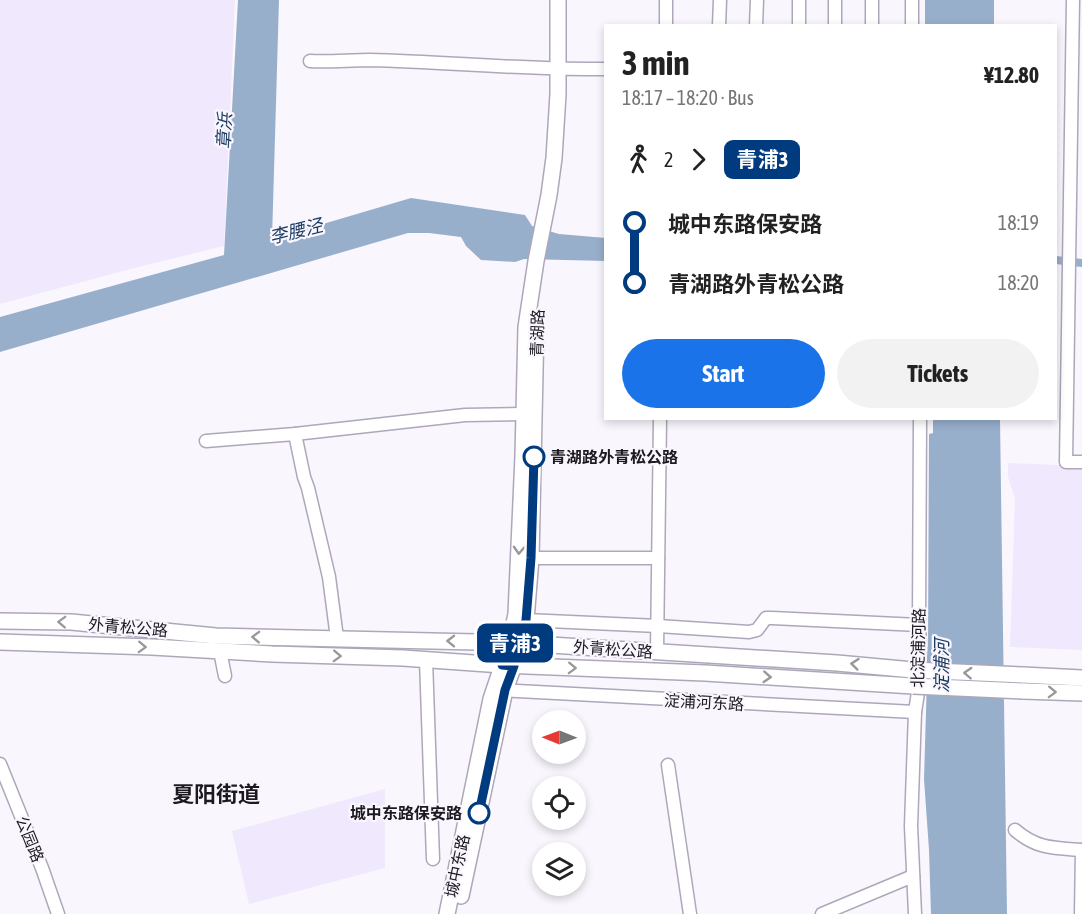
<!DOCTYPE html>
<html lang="en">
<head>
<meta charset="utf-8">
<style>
  body { margin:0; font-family:"Asap Condensed","Noto Sans SC",sans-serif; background:#f2f2f2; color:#222; height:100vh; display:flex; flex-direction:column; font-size:22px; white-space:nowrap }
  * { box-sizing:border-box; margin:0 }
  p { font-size:20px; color:#767676 }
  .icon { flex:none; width:33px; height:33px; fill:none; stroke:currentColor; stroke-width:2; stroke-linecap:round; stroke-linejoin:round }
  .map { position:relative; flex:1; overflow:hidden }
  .drawer { position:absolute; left:604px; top:24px; width:453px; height:396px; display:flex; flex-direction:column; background:#fff; border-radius:0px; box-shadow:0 3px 9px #0003 }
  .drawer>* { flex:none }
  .badge { padding:0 12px; border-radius:9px; font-size:21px; line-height:39px }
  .needle { width:39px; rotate:271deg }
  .fabs { position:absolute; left:532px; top:710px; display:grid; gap:12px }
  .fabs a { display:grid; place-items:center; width:54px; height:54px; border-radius:50%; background:#fff; box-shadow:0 3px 9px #0003; font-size:30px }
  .map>.badge { position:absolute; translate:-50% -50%; box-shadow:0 0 0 3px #fff }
  .legs { display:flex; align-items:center; gap:9px; height:66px; padding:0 18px; font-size:20px }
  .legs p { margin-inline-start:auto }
  .overview { display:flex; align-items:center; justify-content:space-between; height:102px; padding:0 18px }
  h1 { font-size:33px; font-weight:700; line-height:45px }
  .cta { display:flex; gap:12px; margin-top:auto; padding:12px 18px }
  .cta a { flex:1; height:69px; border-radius:36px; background:#1a73e8; color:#fff; font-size:24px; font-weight:700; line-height:69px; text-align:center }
  .cta a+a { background:#f2f2f2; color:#222 }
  ul { padding:0 18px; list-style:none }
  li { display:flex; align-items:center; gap:21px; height:60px; font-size:22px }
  li i { display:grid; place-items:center; width:9px; height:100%; margin:0 8px; background:currentColor }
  li i::after { content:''; width:15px; height:15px; margin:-8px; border:4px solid; border-radius:50%; background:#fff }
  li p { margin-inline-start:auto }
  li:first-child i { background:linear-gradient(#0000 50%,currentColor 0) }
  li:last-child i { background:linear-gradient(currentColor 50%,#0000 0) }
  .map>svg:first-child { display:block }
  .built { fill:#f0e8fd }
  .water { fill:#98afcc }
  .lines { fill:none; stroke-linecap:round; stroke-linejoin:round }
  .canal { stroke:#98afcc; stroke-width:8 }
  .minor-casing { stroke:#aea7b9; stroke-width:15 }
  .major-casing { stroke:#aea7b9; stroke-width:18 }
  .minor { stroke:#fff; stroke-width:12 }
  .major { stroke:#fff; stroke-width:15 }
  .major-bridge-casing { stroke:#aea7b9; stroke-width:18; stroke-linecap:butt }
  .major-bridge { stroke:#fff; stroke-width:15 }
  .oneway { stroke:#99989b }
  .line-1-casing { stroke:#fff; stroke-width:14 }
  .line-1 { stroke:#003b80; stroke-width:9 }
  .stop-1-dot { fill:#fff; stroke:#003b80; stroke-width:3 }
  .labels { text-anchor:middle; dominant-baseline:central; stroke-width:4.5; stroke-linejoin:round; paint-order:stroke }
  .street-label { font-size:16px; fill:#1c1920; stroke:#faf6fe }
  .stop-label { font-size:16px; font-weight:bold; fill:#1c1920; stroke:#faf6fe; text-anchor:start }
  .water-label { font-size:18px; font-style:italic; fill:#18385f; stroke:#faf6fe }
  .district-label { font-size:22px; font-weight:bold; fill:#1c1920; stroke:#faf6fe }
</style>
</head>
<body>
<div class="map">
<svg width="1082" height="914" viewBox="0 0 1082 914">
  <rect width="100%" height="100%" fill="#faf6fe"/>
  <g class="built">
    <polygon points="0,0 235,0 224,246 138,267 0,304"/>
    <polygon points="1008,463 1082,466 1082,650 1010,647 1015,499 1008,477"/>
    <polygon points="385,789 385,868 249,904 232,831"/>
  </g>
  <g class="water">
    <polygon points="238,0 279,0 272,239 411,198 525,215 532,226 559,234 606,238 606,261 524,259 515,262 481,260 466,246 461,237 429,233 408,233 0,352 0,317 224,255"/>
    <rect x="925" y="0" width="69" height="25"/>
    <polygon points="933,419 1000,419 1007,914 931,914 929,850 924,779 928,645 929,434 933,433"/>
  </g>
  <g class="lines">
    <polyline class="canal" points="1056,260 1082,263"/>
    <g class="minor-casing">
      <g id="minor">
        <polyline points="912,0 912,26"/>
        <polyline points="1073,0 1066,462 1082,462"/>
        <polyline points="666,26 666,0"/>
        <polyline points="719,26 720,0"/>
        <polyline points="756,26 757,0"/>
        <polyline points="799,26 799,0"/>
        <polyline points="835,26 835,0"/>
        <polyline points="872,26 872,0"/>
        <path d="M310 61C330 62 350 60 370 60 449 62 527 70 606 69"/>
        <polyline points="295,434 304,477 308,488 329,577 337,638"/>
        <polyline points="206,441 295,434 465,415 523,414"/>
        <polyline points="531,558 658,558"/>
        <polyline points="526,620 658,626 749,632 757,630 766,618 772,618 919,625"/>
        <polyline points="220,651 225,676"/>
        <polyline points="657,652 660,418"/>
        <polyline points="426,660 433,859"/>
        <polyline points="498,690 915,712"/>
        <polyline points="0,764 42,868 58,914"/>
        <polyline points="668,765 690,914"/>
        <path d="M1015 830C1037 849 1054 848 1082 850"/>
        <polyline points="822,914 913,876"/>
        <polyline points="915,914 911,826 915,712 921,673 919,623 920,418"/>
        <polyline points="1081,914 1082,850"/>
      </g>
    </g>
    <g class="major-casing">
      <g id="major">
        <polyline points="0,621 71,622 216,636 519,643 837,663 913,670"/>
        <polyline points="0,642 152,647 272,654 403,658 502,665 705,673 913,686"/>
        <polyline points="1023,675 1082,678"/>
        <polyline points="1023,691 1082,693"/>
        <polyline points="461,896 505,690 514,665 526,620 531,558 536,325"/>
        <polyline points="447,914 491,699 510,643 516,614 523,456 526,327 536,261 549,195 554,158 558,94 558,0"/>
      </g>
    </g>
    <use href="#minor" class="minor"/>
    <use href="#major" class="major"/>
    <g class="major-bridge-casing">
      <g id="major-bridge">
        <polyline points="913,670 1023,675"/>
        <polyline points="913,686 1023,691"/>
      </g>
    </g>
    <use href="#major-bridge" class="major-bridge"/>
  </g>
  <defs><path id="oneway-chevron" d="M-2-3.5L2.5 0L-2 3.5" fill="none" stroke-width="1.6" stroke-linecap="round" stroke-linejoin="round" transform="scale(1.5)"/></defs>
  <g class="oneway">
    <use href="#oneway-chevron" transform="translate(519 550) rotate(93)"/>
    <use href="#oneway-chevron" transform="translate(62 622) rotate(-178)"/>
    <use href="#oneway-chevron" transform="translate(256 637) rotate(-178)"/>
    <use href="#oneway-chevron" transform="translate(451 641) rotate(-179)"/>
    <use href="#oneway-chevron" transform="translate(142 647) rotate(2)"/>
    <use href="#oneway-chevron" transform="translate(337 656) rotate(2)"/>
    <use href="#oneway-chevron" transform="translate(855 664) rotate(-174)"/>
    <use href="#oneway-chevron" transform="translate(572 668) rotate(2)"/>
    <use href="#oneway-chevron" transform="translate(968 673) rotate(-177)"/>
    <use href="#oneway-chevron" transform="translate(767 677) rotate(4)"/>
    <use href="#oneway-chevron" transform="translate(1052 692) rotate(2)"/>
  </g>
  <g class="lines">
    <g class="line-1-casing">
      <polyline id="line-1" points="479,813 505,690 514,666 502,665 510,643 519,643 526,620 531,558 534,457"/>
    </g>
    <use href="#line-1" class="line-1"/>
  </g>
  <g class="stop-1-dot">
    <circle cx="534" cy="457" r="10"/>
    <circle cx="479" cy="813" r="10"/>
  </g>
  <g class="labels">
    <g class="street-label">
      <text transform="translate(537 333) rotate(-88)">青湖路</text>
      <text transform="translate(128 627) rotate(5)">外青松公路</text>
      <text transform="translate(918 648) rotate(-89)">北淀浦河路</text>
      <text transform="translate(613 649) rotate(4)">外青松公路</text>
      <text transform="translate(704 702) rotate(3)">淀浦河东路</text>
      <text transform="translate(30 839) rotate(68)">公园路</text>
      <text transform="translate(457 866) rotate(-78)">城中东路</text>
    </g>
    <g class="stop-label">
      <text x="550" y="457">青湖路外青松公路</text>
      <text x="462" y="813" text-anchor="end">城中东路保安路</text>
    </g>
    <g class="water-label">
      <text transform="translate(224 131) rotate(-87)">章浜</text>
      <text transform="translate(296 231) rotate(-14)">李腰泾</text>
      <text transform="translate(941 666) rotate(-90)">淀浦河</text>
    </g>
    <g class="district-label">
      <text x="216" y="794">夏阳街道</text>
    </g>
  </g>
</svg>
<div class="fabs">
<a><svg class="needle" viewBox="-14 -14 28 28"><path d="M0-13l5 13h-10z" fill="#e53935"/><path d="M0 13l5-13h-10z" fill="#767676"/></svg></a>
<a><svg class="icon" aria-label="locate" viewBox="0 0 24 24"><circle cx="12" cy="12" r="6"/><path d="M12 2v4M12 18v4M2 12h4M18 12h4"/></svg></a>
<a><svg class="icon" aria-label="layers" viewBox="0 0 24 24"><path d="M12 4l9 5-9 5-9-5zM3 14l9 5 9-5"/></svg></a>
</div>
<b class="badge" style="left:515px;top:643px;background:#003b80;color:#fff">青浦3</b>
<section class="drawer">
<div class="overview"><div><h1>3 min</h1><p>18:17 – 18:20 · Bus</p></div><b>¥12.80</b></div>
<div class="legs"><svg class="icon" aria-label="walk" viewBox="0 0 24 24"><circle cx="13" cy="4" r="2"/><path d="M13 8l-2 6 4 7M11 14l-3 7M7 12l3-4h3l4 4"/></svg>2<svg class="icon" aria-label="forward" viewBox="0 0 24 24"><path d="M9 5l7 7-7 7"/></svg><b class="badge" style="background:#003b80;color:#fff">青浦3</b></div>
<ul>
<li><i style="color:#003b80"></i><b>城中东路保安路</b><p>18:19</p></li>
<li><i style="color:#003b80"></i><b>青湖路外青松公路</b><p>18:20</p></li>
</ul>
<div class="cta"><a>Start</a><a>Tickets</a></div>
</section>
</div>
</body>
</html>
